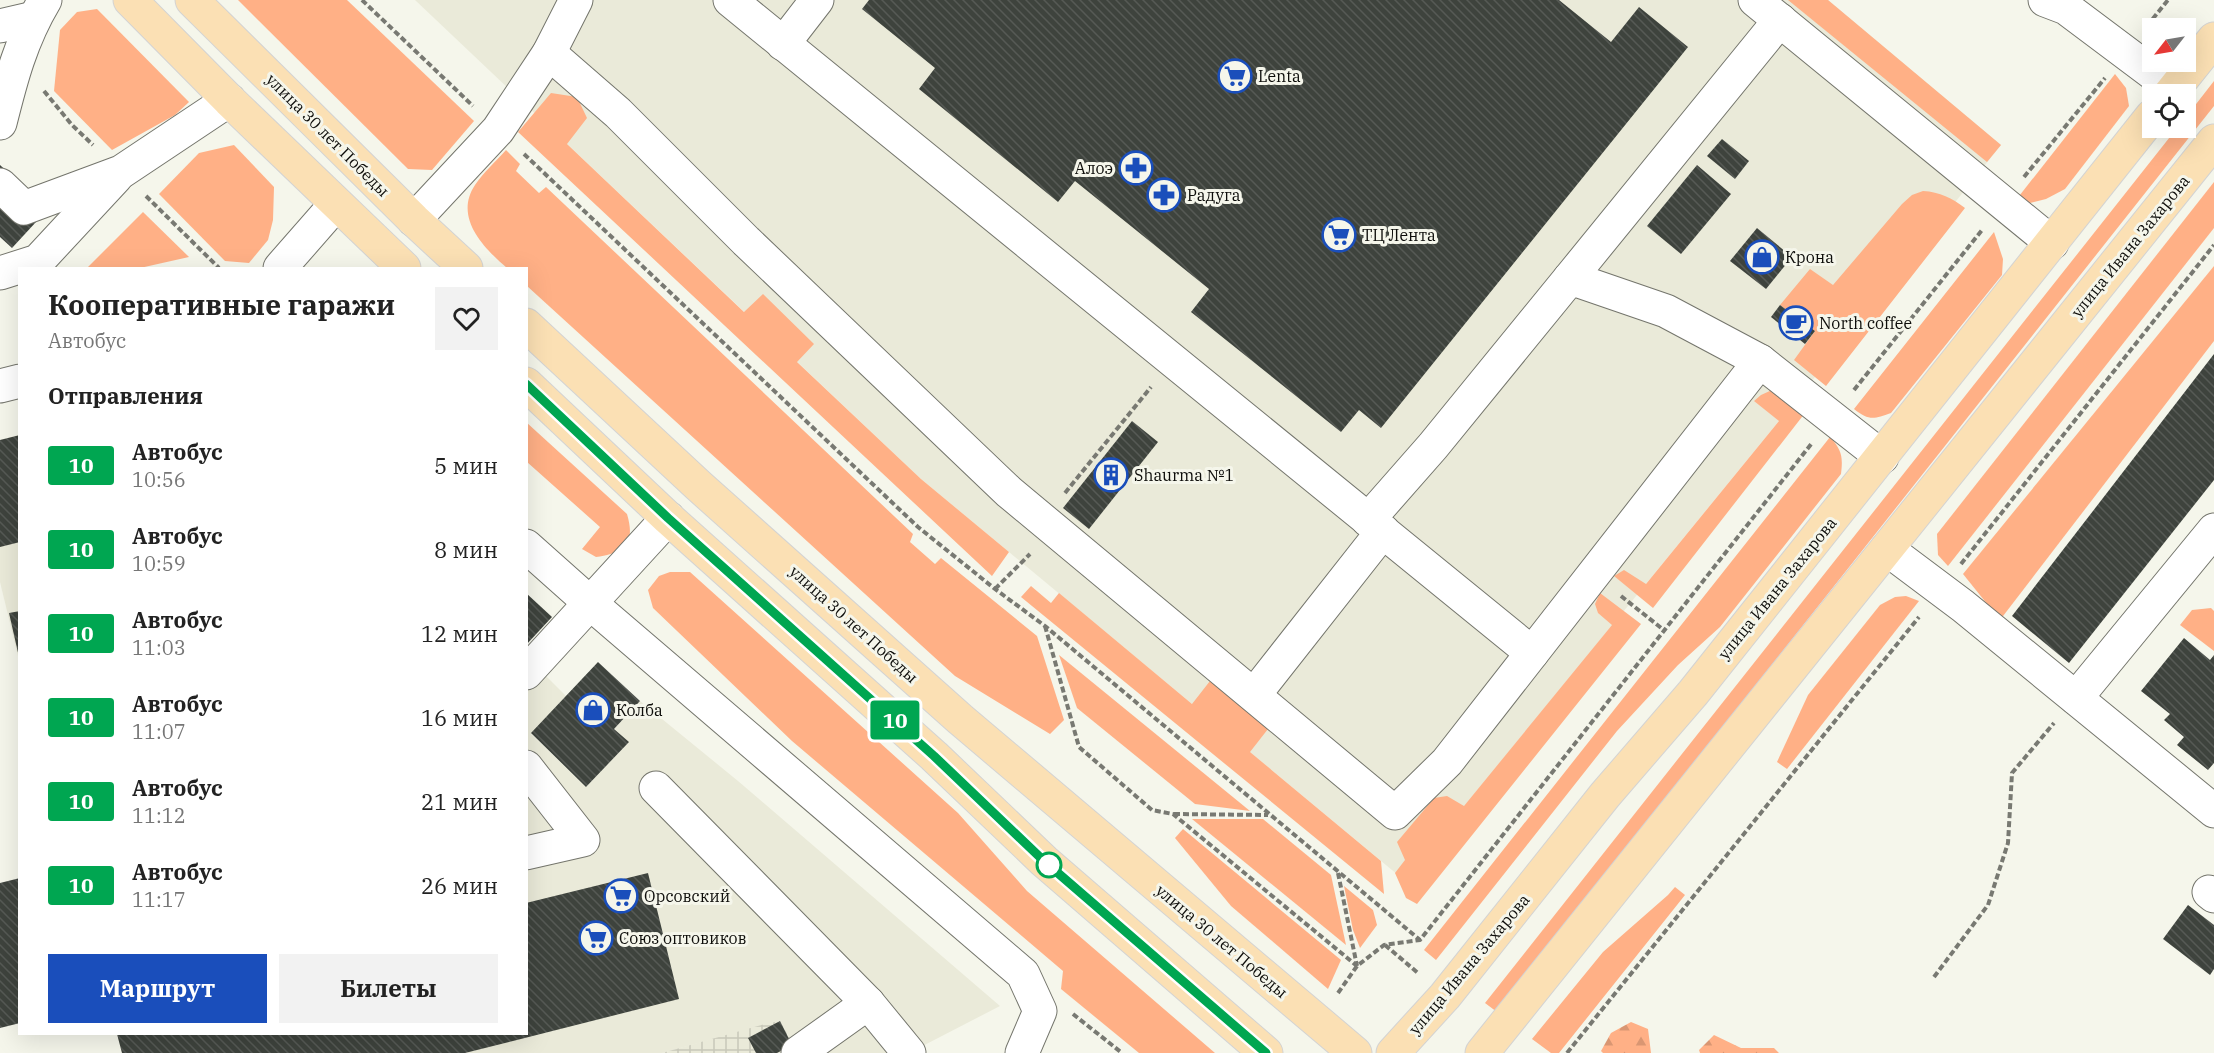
<!DOCTYPE html>
<html lang="ru">
<head>
<meta charset="utf-8">
<style>
  body { margin:0; font-family:"IBM Plex Serif",serif; background:#f2f2f2; color:#222; height:100vh; display:flex; flex-direction:column; font-size:22px; white-space:nowrap }
  * { box-sizing:border-box; margin:0 }
  p { font-size:20px; color:#767676 }
  .icon { flex:none; width:33px; height:33px; fill:none; stroke:currentColor; stroke-width:2; stroke-linecap:round; stroke-linejoin:round }
  .map { position:relative; flex:1; overflow:hidden }
  .sheet { position:absolute; left:18px; top:267px; width:510px; height:768px; display:flex; flex-direction:column; background:#fff; border-radius:0px; box-shadow:0 6px 24px #0002 }
  .sheet>* { flex:none }
  .badge { padding:0 12px; border-radius:4px; font-size:21px; line-height:39px }
  .needle { width:39px; rotate:239deg }
  .fabs { position:absolute; left:2142px; top:18px; display:grid; gap:12px }
  .fabs a { display:grid; place-items:center; width:54px; height:54px; border-radius:0px; background:#fff; box-shadow:0 6px 24px #0002; font-size:30px }
  .map>.badge { position:absolute; translate:-50% -50%; box-shadow:0 0 0 3px #fff }
  h2 { padding:0 30px; font-size:22px; line-height:54px }
  .round { display:grid; place-items:center; flex:none; width:63px; height:63px; border-radius:0px; background:#f2f2f2 }
  .summary { display:flex; align-items:center; justify-content:space-between; height:102px; padding:0 30px }
  h1 { font-size:28px; font-weight:700; line-height:45px }
  .button { display:flex; gap:12px; margin-top:auto; padding:12px 30px }
  .button a { flex:1; height:69px; border-radius:0px; background:#1a4ebb; color:#fff; font-size:24px; font-weight:700; line-height:69px; text-align:center }
  .button a+a { background:#f2f2f2; color:#222 }
  ul { padding:0; list-style:none }
  li { display:flex; align-items:center; gap:18px; height:84px; padding:0 30px }
  li div { flex:1 }
  li b { display:block; font-size:22px }
  li em { font-style:normal }
  li .badge { min-width:66px; font-weight:700; text-align:center }
  .map>svg:first-child { display:block }
  .built { fill:#eaead9 }
  .industrial { fill:url(#industrial-grid) }
  .grass { fill:#ffb086 }
  .forest { fill:url(#forest-firs) }
  .building { fill:url(#building-back-hatch) }
  .lines { fill:none; stroke-linecap:round; stroke-linejoin:round }
  .minor-casing { stroke:#74756c; stroke-width:35 }
  .major-casing { stroke:#d3d3d3; stroke-width:35 }
  .path { stroke:#787972; stroke-width:4; stroke-dasharray:6 3; stroke-linecap:butt }
  .minor { stroke:#fff; stroke-width:33 }
  .major { stroke:#fbe0b4; stroke-width:33 }
  .line-casing { stroke:#fff; stroke-width:14 }
  .line { stroke:#00a651; stroke-width:9 }
  .stop-dot { fill:#fff; stroke:#00a651; stroke-width:3 }
  .labels { text-anchor:middle; dominant-baseline:central; stroke-width:6; stroke-linejoin:round; paint-order:stroke }
  .poi-label { font-size:16px; fill:#0d0d0a; stroke:#f5f6eb; text-anchor:start }
  .street-label { font-size:16px; fill:#0d0d0a; stroke:#f5f6eb }
</style>
</head>
<body>
<div class="map">
<svg width="2214" height="1053" viewBox="0 0 2214 1053">
  <defs>
    <pattern id="industrial-grid" width="8" height="8" patternUnits="userSpaceOnUse" patternTransform="scale(1.5)"><rect width="8" height="8" fill="#eaead9"/><path d="M0 4h8M4 0v8" fill="none" stroke="#c8c8b9"/></pattern>
    <pattern id="forest-firs" width="22" height="20" patternUnits="userSpaceOnUse" patternTransform="scale(1.5)"><rect width="22" height="20" fill="#ffb086"/><path d="M5 1l3.5 6h-7zM16 11l3.5 6h-7z" fill="#d99672"/></pattern>
    <pattern id="building-back-hatch" width="6" height="6" patternUnits="userSpaceOnUse" patternTransform="scale(1.5)"><rect width="6" height="6" fill="#3e433d"/><path d="M-1 5l2 2M0 0l6 6M5-1l2 2" fill="none" stroke="#565a55"/></pattern>
  </defs>
  <rect width="100%" height="100%" fill="#f5f6eb"/>
  <g class="built">
    <polygon points="415,0 1828,0 2001,145 1815,377 1404,880 921,479"/>
    <polygon points="19,435 19,660 0,582 0,440"/>
    <polygon points="527,657 566,696 531,734 586,787 628,743 614,729 640,701 738,781 1000,1006 909,1053 798,1053 780,1021 662,1053 122,1053 117,1034 526,1034"/>
  </g>
  <polygon class="industrial" points="780,1021 798,1053 662,1053 765,1024"/>
  <g class="grass">
    <polygon points="238,0 347,0 474,121 432,170 408,169"/>
    <polygon points="1788,0 1828,0 2001,145 1987,162"/>
    <polygon points="97,9 189,102 175,115 112,150 54,91 60,30 77,12"/>
    <polygon points="2115,74 2126,88 2129,106 2065,189 2046,199 2030,203 2016,200"/>
    <polygon points="2214,81 2214,106 1497,1012 1485,1003 2177,128 2186,128 2186,117"/>
    <polygon points="551,93 577,97 587,118 567,144 744,312 763,294 814,344 797,362 921,479 1009,552 992,576 518,132"/>
    <polygon points="234,145 274,187 273,220 268,240 249,263 225,261 159,194 199,153"/>
    <path d="M506 150 520 164 516 171 539 193 546 187 913 534 910 542 935 564 941 558 1037 636 1064 720 1050 734 955 676 527 286 526 268H507C485 249 453 218 475 185 483 173 496 161 506 150Z"/>
    <polygon points="2214,182 2214,228 1948,566 1938,555 1937,534"/>
    <path d="M1923 191C1940 192 1952 198 1965 208L1826 386 1794 360 1815 331 1780 305 1810 269 1833 285 1902 204 1912 195Z"/>
    <polygon points="143,212 189,257 140,268 87,268"/>
    <path d="M1994 232 2003 259 2002 275 1891 413C1874 419 1869 421 1854 409Z"/>
    <polygon points="2214,266 2214,341 2000,620 1963,574"/>
    <polygon points="1772,390 1805,413 1653,608 1614,576 1624,570 1646,584 1779,421 1754,401 1761,395"/>
    <path d="M526 422 627 514C636 544 624 553 596 557L582 549 600 527 527 462Z"/>
    <path d="M1830 437C1842 450 1843 457 1841 474L1720 627 1678 665 1617 731 1436 960 1424 950Z"/>
    <polygon points="670,572 690,572 958,813 1027,891 1215,1053 1139,1053 1061,989 1063,971 792,741 653,608 648,590 659,576"/>
    <polygon points="1031,586 1051,603 1059,593 1192,704 1210,681 1268,729 1250,752 1381,861 1384,894 1021,597"/>
    <polygon points="1600,593 1641,624 1417,904 1406,898 1395,873 1405,860 1397,842 1434,798 1447,796 1464,806 1612,625 1598,613 1595,604"/>
    <polygon points="1906,596 1919,601 1787,769 1777,762 1808,695 1880,605 1895,597"/>
    <polygon points="2211,608 2214,611 2214,651 2180,625 2192,610"/>
    <polygon points="1059,655 1250,811 1195,804 1077,708"/>
    <polygon points="1192,819 1263,819 1331,875 1346,945"/>
    <polygon points="1183,829 1341,960 1328,989 1231,906 1175,838"/>
    <polygon points="1344,886 1373,910 1377,925 1360,948 1353,930"/>
    <polygon points="1675,887 1685,895 1559,1053 1551,1053 1532,1039 1603,952 1668,895"/>
  </g>
  <g class="forest">
    <polygon points="1631,1022 1648,1029 1651,1053 1603,1053 1601,1051 1611,1033"/>
    <polygon points="1714,1035 1741,1048 1774,1048 1779,1053 1700,1053 1699,1050"/>
  </g>
  <g class="building">
    <polygon points="869,0 1559,0 1611,42 1639,7 1688,47 1381,428 1359,410 1341,432 1191,312 1209,289 1075,181 1058,202 919,89 935,68 862,9"/>
    <polygon points="1722,139 1749,161 1735,179 1707,156"/>
    <polygon points="0,165 48,209 12,248 0,237"/>
    <polygon points="1697,165 1731,194 1681,254 1647,226"/>
    <polygon points="1757,228 1792,257 1766,289 1730,261"/>
    <polygon points="1780,305 1815,331 1805,344 1771,317"/>
    <polygon points="2214,354 2214,480 2069,663 2012,616"/>
    <polygon points="1132,421 1158,442 1089,529 1063,508"/>
    <polygon points="20,435 20,542 0,547 0,440"/>
    <polygon points="526,593 552,617 526,645"/>
    <polygon points="20,611 20,657 19,657 9,613"/>
    <polygon points="2184,638 2210,660 2214,655 2214,763 2208,770 2177,745 2184,737 2164,720 2170,714 2141,691"/>
    <polygon points="598,662 640,701 614,729 629,742 586,787 531,733"/>
    <polygon points="648,873 679,999 465,1053 122,1053 117,1034 526,1034 526,903"/>
    <polygon points="20,878 20,1023 0,1028 0,883"/>
    <polygon points="2188,905 2214,925 2214,969 2210,975 2163,939"/>
    <polygon points="780,1021 792,1045 777,1053 756,1053 748,1038"/>
  </g>
  <g class="lines">
    <g class="minor-casing">
      <g id="minor">
        <polyline points="730,0 1532,653"/>
        <polyline points="1755,0 2052,243"/>
        <polyline points="2045,0 2066,8 2174,89"/>
        <polyline points="0,26 34,18"/>
        <polyline points="783,44 817,0"/>
        <polyline points="549,53 618,113 746,241 1009,492 1395,813 1447,762 1760,361"/>
        <path d="M0 123C11 79 21 40 45 0"/>
        <polyline points="0,185 24,208 121,172 229,100"/>
        <polyline points="414,220 498,130 549,53 576,0"/>
        <polyline points="280,268 336,204"/>
        <polyline points="0,273 38,261 116,177"/>
        <polyline points="1570,278 1780,20"/>
        <polyline points="0,386 20,381"/>
        <polyline points="1368,520 1433,446 1570,278 1666,311 1760,361 1882,457"/>
        <polyline points="526,546 590,603 1023,974 1040,1011 1022,1053"/>
        <polyline points="1887,549 1963,606 2214,811"/>
        <polyline points="526,673 668,518"/>
        <polyline points="1254,695 1383,531"/>
        <polyline points="2076,698 2214,530"/>
        <polyline points="526,767 583,840 526,853"/>
        <polyline points="656,788 868,1003 909,1053"/>
        <polyline points="2209,892 2214,896"/>
        <polyline points="798,1053 868,1003"/>
      </g>
    </g>
    <g class="major-casing">
      <g id="major">
        <polyline points="130,0 229,100 404,268"/>
        <polyline points="192,0 414,220 466,268"/>
        <polyline points="2170,94 2214,39"/>
        <polyline points="526,325 699,486 960,719 1355,1053"/>
        <polyline points="526,384 668,518 934,756 1044,861 1266,1053"/>
        <polyline points="1393,1053 1445,996 1605,795 1693,693 2152,116"/>
        <polyline points="1482,1053 2214,141"/>
      </g>
    </g>
    <g class="path">
      <polyline points="362,0 473,106"/>
      <polyline points="2147,26 2168,0"/>
      <polyline points="44,91 72,125 93,145"/>
      <polyline points="524,154 918,527 995,589 1045,626 1420,940"/>
      <polyline points="2024,177 2105,78"/>
      <polyline points="146,196 219,268"/>
      <polyline points="1854,390 1982,230"/>
      <polyline points="1065,493 1151,387"/>
      <polyline points="1961,564 2214,245"/>
      <polyline points="995,589 1030,554"/>
      <polyline points="1621,596 1665,631"/>
      <polyline points="1045,626 1079,747 1152,810 1173,814 1357,966"/>
      <polyline points="1174,814 1268,815"/>
      <polyline points="1338,873 1357,966"/>
      <polyline points="1385,945 1418,973"/>
      <polyline points="1934,977 1988,905 2008,843 2012,773 2054,723"/>
      <polyline points="1338,993 1357,966 1384,945 1420,940 1812,443"/>
      <polyline points="1073,1014 1122,1053"/>
      <polyline points="1567,1053 1919,617"/>
    </g>
    <use href="#minor" class="minor"/>
    <use href="#major" class="major"/>
  </g>
  <g class="lines">
    <g class="line-casing">
      <polyline id="line" points="526,384 668,518 934,756 1044,861 1266,1053"/>
    </g>
    <use href="#line" class="line"/>
  </g>
  <defs>
    <g id="supermarket-ring" transform="scale(1.725)"><circle r="9.5" fill="#f5f6eb" stroke="#1a4ebb" stroke-width="1.5"/><path d="M-6-5.5h2.5l.6 2H6L4.5 2H-2.5L-4.4-4H-6ZM-1.5 3.2a1.3 1.3 0 1 0 .1 0ZM3 3.2a1.3 1.3 0 1 0 .1 0Z" fill="#1a4ebb"/></g>
    <g id="pharmacy-ring" transform="scale(1.725)"><circle r="9.5" fill="#f5f6eb" stroke="#1a4ebb" stroke-width="1.5"/><path d="M-2-6h4v4h4v4h-4v4h-4v-4h-4v-4h4Z" fill="#1a4ebb"/></g>
    <g id="shop-ring" transform="scale(1.725)"><circle r="9.5" fill="#f5f6eb" stroke="#1a4ebb" stroke-width="1.5"/><path d="M-5-2.5h2.3a2.7 3.5 0 0 1 5.4 0H5L5.5 6h-11ZM-1.5-2.5h3a1.5 2.3 0 0 0-3 0Z" fill="#1a4ebb"/></g>
    <g id="cafe-ring" transform="scale(1.725)"><circle r="9.5" fill="#f5f6eb" stroke="#1a4ebb" stroke-width="1.5"/><path d="M-5.5-4.5H6V0H3Q3 3.5 0 3.5H-2.5Q-5.5 3.5-5.5 0ZM3-3.2v2h1.7v-2ZM-6 4.5H4V6H-6Z" fill="#1a4ebb"/></g>
    <g id="building-ring" transform="scale(1.725)"><circle r="9.5" fill="#f5f6eb" stroke="#1a4ebb" stroke-width="1.5"/><path d="M-4-6H4V6H1V3H-1V6H-4ZM-2.5-4.3h1.7v1.8h-1.7ZM.8-4.3h1.7v1.8H.8ZM-2.5-1h1.7V.8h-1.7ZM.8-1h1.7V.8H.8Z" fill="#1a4ebb"/></g>
  </defs>
  <g fill-rule="evenodd">
    <use href="#supermarket-ring" x="1235" y="76"/>
    <use href="#pharmacy-ring" x="1136" y="168"/>
    <use href="#pharmacy-ring" x="1164" y="195"/>
    <use href="#supermarket-ring" x="1339" y="235"/>
    <use href="#shop-ring" x="1762" y="257"/>
    <use href="#cafe-ring" x="1796" y="323"/>
    <use href="#building-ring" x="1111" y="475"/>
    <use href="#shop-ring" x="593" y="710"/>
    <use href="#supermarket-ring" x="621" y="896"/>
    <use href="#supermarket-ring" x="596" y="938"/>
  </g>
  <circle class="stop-dot" cx="1049" cy="865" r="12"/>
  <g class="labels">
    <g class="poi-label">
      <text x="1258" y="76">Lenta</text>
      <text x="1113" y="168" text-anchor="end">Алоэ</text>
      <text x="1187" y="195">Радуга</text>
      <text x="1362" y="235">ТЦ Лента</text>
      <text x="1785" y="257">Крона</text>
      <text x="1819" y="323">North coffee</text>
      <text x="1134" y="475">Shaurma №1</text>
      <text x="616" y="710">Колба</text>
      <text x="644" y="896">Орсовский</text>
      <text x="619" y="938">Союз оптовиков</text>
    </g>
    <g class="street-label">
      <text transform="translate(328 135) rotate(45)">улица 30 лет Победы</text>
      <text transform="translate(2130 246) rotate(-51)">улица Ивана Захарова</text>
      <text transform="translate(1777 588) rotate(-51)">улица Ивана Захарова</text>
      <text transform="translate(854 624) rotate(42)">улица 30 лет Победы</text>
      <text transform="translate(1222 941) rotate(40)">улица 30 лет Победы</text>
      <text transform="translate(1469 964) rotate(-50)">улица Ивана Захарова</text>
    </g>
  </g>
</svg>
<div class="fabs">
<a><svg class="needle" viewBox="-14 -14 28 28"><path d="M0-13l5 13h-10z" fill="#e53935"/><path d="M0 13l5-13h-10z" fill="#767676"/></svg></a>
<a><svg class="icon" aria-label="locate" viewBox="0 0 24 24"><circle cx="12" cy="12" r="6"/><path d="M12 2v4M12 18v4M2 12h4M18 12h4"/></svg></a>
</div>
<b class="badge" style="left:895px;top:720px;background:#00a651;color:#fff">10</b>
<section class="sheet">
<div class="summary"><div><h1>Кооперативные гаражи</h1><p>Автобус</p></div><a class="round"><svg class="icon" aria-label="heart" viewBox="0 0 24 24"><path d="M12 20l-8-8c-3-5 5-10 8-4 3-6 11-1 8 4z"/></svg></a></div>
<h2>Отправления</h2>
<ul>
<li><span class="badge" style="background:#00a651;color:#fff">10</span><div><b>Автобус</b><p>10:56</p></div><em>5 мин</em></li>
<li><span class="badge" style="background:#00a651;color:#fff">10</span><div><b>Автобус</b><p>10:59</p></div><em>8 мин</em></li>
<li><span class="badge" style="background:#00a651;color:#fff">10</span><div><b>Автобус</b><p>11:03</p></div><em>12 мин</em></li>
<li><span class="badge" style="background:#00a651;color:#fff">10</span><div><b>Автобус</b><p>11:07</p></div><em>16 мин</em></li>
<li><span class="badge" style="background:#00a651;color:#fff">10</span><div><b>Автобус</b><p>11:12</p></div><em>21 мин</em></li>
<li><span class="badge" style="background:#00a651;color:#fff">10</span><div><b>Автобус</b><p>11:17</p></div><em>26 мин</em></li>
</ul>
<div class="button"><a>Маршрут</a><a>Билеты</a></div>
</section>
</div>
</body>
</html>
